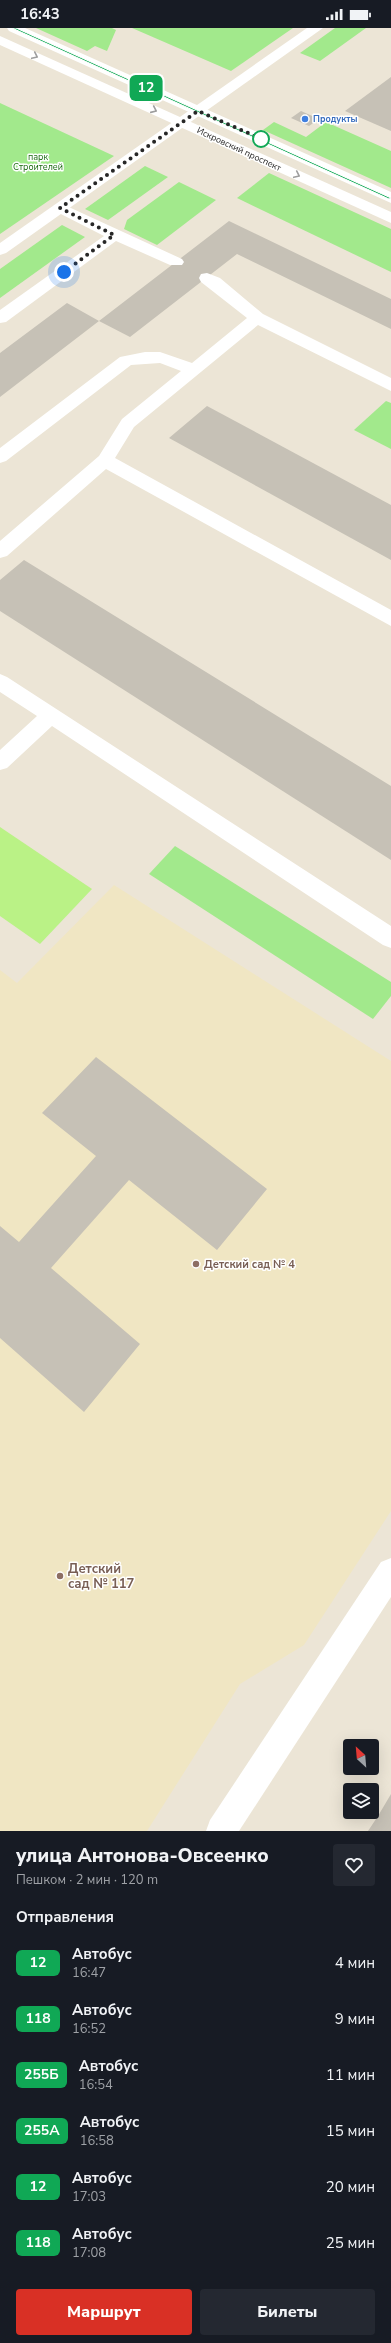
<!DOCTYPE html>
<html lang="ru">
<head>
<meta charset="utf-8">
<style>
  body { margin:0; font-family:"Nunito Sans",sans-serif; background:#242831; color:#f1f3f6; height:100vh; display:flex; flex-direction:column; font-size:15px; white-space:nowrap }
  * { box-sizing:border-box; margin:0 }
  p { font-size:13px; color:#9ea1a6 }
  .icon { flex:none; width:22px; height:22px; fill:none; stroke:currentColor; stroke-width:2; stroke-linecap:round; stroke-linejoin:round }
  .map { position:relative; height:1803px; overflow:hidden }
  .side { display:flex; flex-direction:column; background:#171b24; flex:1 }
  .side>* { flex:none }
  .badge { padding:0 8px; border-radius:6px; font-size:14px; line-height:26px }
  .needle { width:26px; rotate:334deg }
  .tools { position:absolute; left:343px; top:1711px; display:grid; gap:8px }
  .tools a { display:grid; place-items:center; width:36px; height:36px; border-radius:4px; background:#171b24; box-shadow:0 4px 16px #0002; font-size:20px }
  .you { position:absolute; width:20px; height:20px; margin:-10px; border:3px solid #fff; border-radius:50%; background:#1a73e8; box-shadow:0 0 0 6px #1a73e833 }
  .map>.badge { position:absolute; translate:-50% -50%; box-shadow:0 0 0 2px #fff }
  h2 { padding:0 16px; font-size:15px; line-height:36px }
  .round { display:grid; place-items:center; flex:none; width:42px; height:42px; border-radius:4px; background:#242831 }
  .overview { display:flex; align-items:center; justify-content:space-between; height:68px; padding:0 16px }
  h1 { font-size:19px; font-weight:800; line-height:30px }
  .action { display:flex; gap:8px; margin-top:auto; padding:8px 16px }
  .action a { flex:1; height:46px; border-radius:4px; background:#d93025; color:#fff; font-size:16px; font-weight:800; line-height:46px; text-align:center }
  .action a+a { background:#242831; color:#f1f3f6 }
  ul { padding:0; list-style:none }
  li { display:flex; align-items:center; gap:12px; height:56px; padding:0 16px }
  li div { flex:1 }
  li b { display:block; font-size:15px }
  li em { font-style:normal }
  li .badge { min-width:44px; font-weight:700; text-align:center }
  .status { display:flex; justify-content:space-between; align-items:center; height:28px; padding:0 20px; background:#171b24; direction:ltr }
  .status svg { height:11px; fill:currentColor }
  .map>svg:first-child { display:block }
  .education { fill:#f0e6c3 }
  .green { fill:#a2e98c }
  .pitch { fill:#baf286 }
  .building { fill:#c6c1b6 }
  .lines { fill:none; stroke-linecap:round; stroke-linejoin:round }
  .service { fill:#fff; fill-rule:evenodd }
  .minor { fill:#fff; fill-rule:evenodd }
  .tertiary { fill:#fff; fill-rule:evenodd }
  .oneway { stroke:#9e9e9e }
  .line { fill:#10a855; stroke:#fff }
  .walk { stroke:#272727; stroke-width:4; stroke-dasharray:0 7.2 }
  .shop-dot { fill:#3f7fe0; stroke:#fff; stroke-width:1.5 }
  .stop-dot { fill:#fff; stroke:#10a855; stroke-width:2 }
  .education-dot { fill:#8d6e63; stroke:#fff; stroke-width:1.5 }
  .labels { text-anchor:middle; dominant-baseline:central; stroke-width:3; stroke-linejoin:round; paint-order:stroke }
  .far-shop-label { font-size:9px; font-weight:bold; fill:#366cbe; stroke:#fff; text-anchor:start }
  .far-street-label { font-size:9px; fill:#272727; stroke:#fff }
  .far-park-label { font-size:9px; fill:#1b6a11; stroke:#fff }
  .education-label { font-size:11px; font-weight:bold; fill:#785e54; stroke:#fff; text-anchor:start }
  .near-education-label { font-size:13px; font-weight:bold; fill:#785e54; stroke:#fff; text-anchor:start }
</style>
</head>
<body>
<div class="status"><b>16:43</b><svg viewBox="0 0 49 12"><path d="M0 12V9h3v3zM5 12V6h3v6zM10 12V3h3v9zM15 12V0h3v12zM26 1h20v11H26zM47 4h2v5h-2z"/></svg></div>
<div class="map">
<svg width="391" height="1803" viewBox="0 0 391 1803">
  <rect width="100%" height="100%" fill="#ece5d6"/>
  <polygon class="education" points="114,857 391,1033 391,1483 304,1617 240,1656 147,1803 0,1803 0,942 17,955"/>
  <g class="green">
    <polygon points="36,0 112,0 116,2 107,23 95,18 87,23"/>
    <polygon points="132,0 293,0 231,43"/>
    <polygon points="335,0 366,0 320,33 300,25"/>
    <polygon points="0,75 114,128 0,206"/>
    <polygon points="274,94 306,109 326,94 391,123 391,160 263,102"/>
    <polygon points="145,138 168,149 108,192 85,181"/>
    <polygon points="269,145 391,201 391,244 237,170"/>
    <polygon points="179,154 216,172 157,217 124,201 127,192"/>
    <polygon points="62,197 85,209 0,270 0,241"/>
    <polygon points="386,373 391,375 391,421 354,402"/>
    <polygon points="175,818 391,954 391,968 373,991 149,846"/>
  </g>
  <polygon class="pitch" points="0,799 92,861 40,916 0,888"/>
  <g class="building">
    <polygon points="391,49 391,103 345,83"/>
    <polygon points="301,83 319,91 309,98 291,90"/>
    <polygon points="229,193 391,271 391,301 237,226 130,309 99,293 0,369 0,325 67,275 99,293"/>
    <polygon points="207,378 391,477 391,532 169,410"/>
    <polygon points="24,532 391,758 391,832 0,583 0,552"/>
    <polygon points="96,1029 267,1161 217,1222 129,1152 51,1240 140,1316 84,1384 0,1310 0,1198 19,1214 96,1128 42,1085"/>
    <polygon points="391,1766 391,1803 368,1803 378,1788"/>
  </g>
  <g class="lines">
    <g class="service">
      <polygon points="60,175 182,231 184,234 182,237 170,237 116,213 6,294 0,295 0,282 104,208 55,183 52,180"/>
      <polygon points="207,245 220,250 263,286 391,350 391,363 258,297 134,399 115,430 391,582 391,598 106,441 7,528 0,530 0,513 99,428 122,391 181,343 160,335 131,337 6,433 0,435 0,420 120,329 145,324 160,324 192,335 247,290 201,254 199,250 201,246"/>
      <polygon points="0,646 7,649 391,898 391,920 383,917 52,698 7,740 0,742 0,722 37,688 0,664"/>
      <polygon points="391,1530 391,1569 239,1803 206,1803 210,1792 381,1534"/>
    </g>
    <polygon class="minor" points="307,0 323,0 6,225 0,227 0,215"/>
    <g class="tertiary">
      <polygon points="7,0 25,0 391,164 391,175 9,3"/>
      <polygon points="0,8 391,184 391,195 0,17"/>
    </g>
  </g>
  <defs><path id="oneway-chevron" d="M-2-3.5L2.5 0L-2 3.5" fill="none" stroke-width="1.6" stroke-linecap="round" stroke-linejoin="round"/></defs>
  <g class="oneway">
    <use href="#oneway-chevron" transform="translate(35 28) rotate(25)"/>
    <use href="#oneway-chevron" transform="translate(154 82) rotate(24)"/>
    <use href="#oneway-chevron" transform="translate(297 147) rotate(25)"/>
  </g>
  <polygon class="line" points="12,0 16,0 391,170 389,171"/>
  <g class="lines">
    <polyline class="walk" points="64,244 114,207 60,180 198,83 264,112 261,111"/>
  </g>
  <circle class="shop-dot" cx="305" cy="91" r="4"/>
  <circle class="stop-dot" cx="261" cy="111" r="8"/>
  <g class="education-dot">
    <circle cx="196" cy="1236" r="4"/>
    <circle cx="60" cy="1548" r="4"/>
  </g>
  <g class="labels">
    <g class="far-shop-label">
      <text x="313" y="91">Продукты</text>
    </g>
    <g class="far-street-label">
      <text transform="translate(239 121) rotate(25)">Искровский проспект</text>
    </g>
    <g class="far-park-label">
      <text x="38" y="129">парк<tspan x="38" dy="10">Строителей</tspan></text>
    </g>
    <g class="education-label">
      <text x="204" y="1236">Детский сад № 4</text>
    </g>
    <g class="near-education-label">
      <text x="68" y="1541">Детский<tspan x="68" dy="15">сад № 117</tspan></text>
    </g>
  </g>
</svg>
<div class="tools">
<a><svg class="needle" viewBox="-14 -14 28 28"><path d="M0-13l5 13h-10z" fill="#e53935"/><path d="M0 13l5-13h-10z" fill="#9ea1a6"/></svg></a>
<a><svg class="icon" aria-label="layers" viewBox="0 0 24 24"><path d="M12 4l9 5-9 5-9-5zM3 14l9 5 9-5"/></svg></a>
</div>
<div class="you" style="left:64px;top:244px"></div>
<b class="badge" style="left:146px;top:60px;background:#10a855;color:#fff">12</b>
</div>
<section class="side">
<div class="overview"><div><h1>улица Антонова-Овсеенко</h1><p>Пешком · 2 мин · 120 m</p></div><a class="round"><svg class="icon" aria-label="heart" viewBox="0 0 24 24"><path d="M12 20l-8-8c-3-5 5-10 8-4 3-6 11-1 8 4z"/></svg></a></div>
<h2>Отправления</h2>
<ul>
<li><span class="badge" style="background:#10a855;color:#fff">12</span><div><b>Автобус</b><p>16:47</p></div><em>4 мин</em></li>
<li><span class="badge" style="background:#10a855;color:#fff">118</span><div><b>Автобус</b><p>16:52</p></div><em>9 мин</em></li>
<li><span class="badge" style="background:#10a855;color:#fff">255Б</span><div><b>Автобус</b><p>16:54</p></div><em>11 мин</em></li>
<li><span class="badge" style="background:#10a855;color:#fff">255А</span><div><b>Автобус</b><p>16:58</p></div><em>15 мин</em></li>
<li><span class="badge" style="background:#10a855;color:#fff">12</span><div><b>Автобус</b><p>17:03</p></div><em>20 мин</em></li>
<li><span class="badge" style="background:#10a855;color:#fff">118</span><div><b>Автобус</b><p>17:08</p></div><em>25 мин</em></li>
</ul>
<div class="action"><a>Маршрут</a><a>Билеты</a></div>
</section>
</body>
</html>
